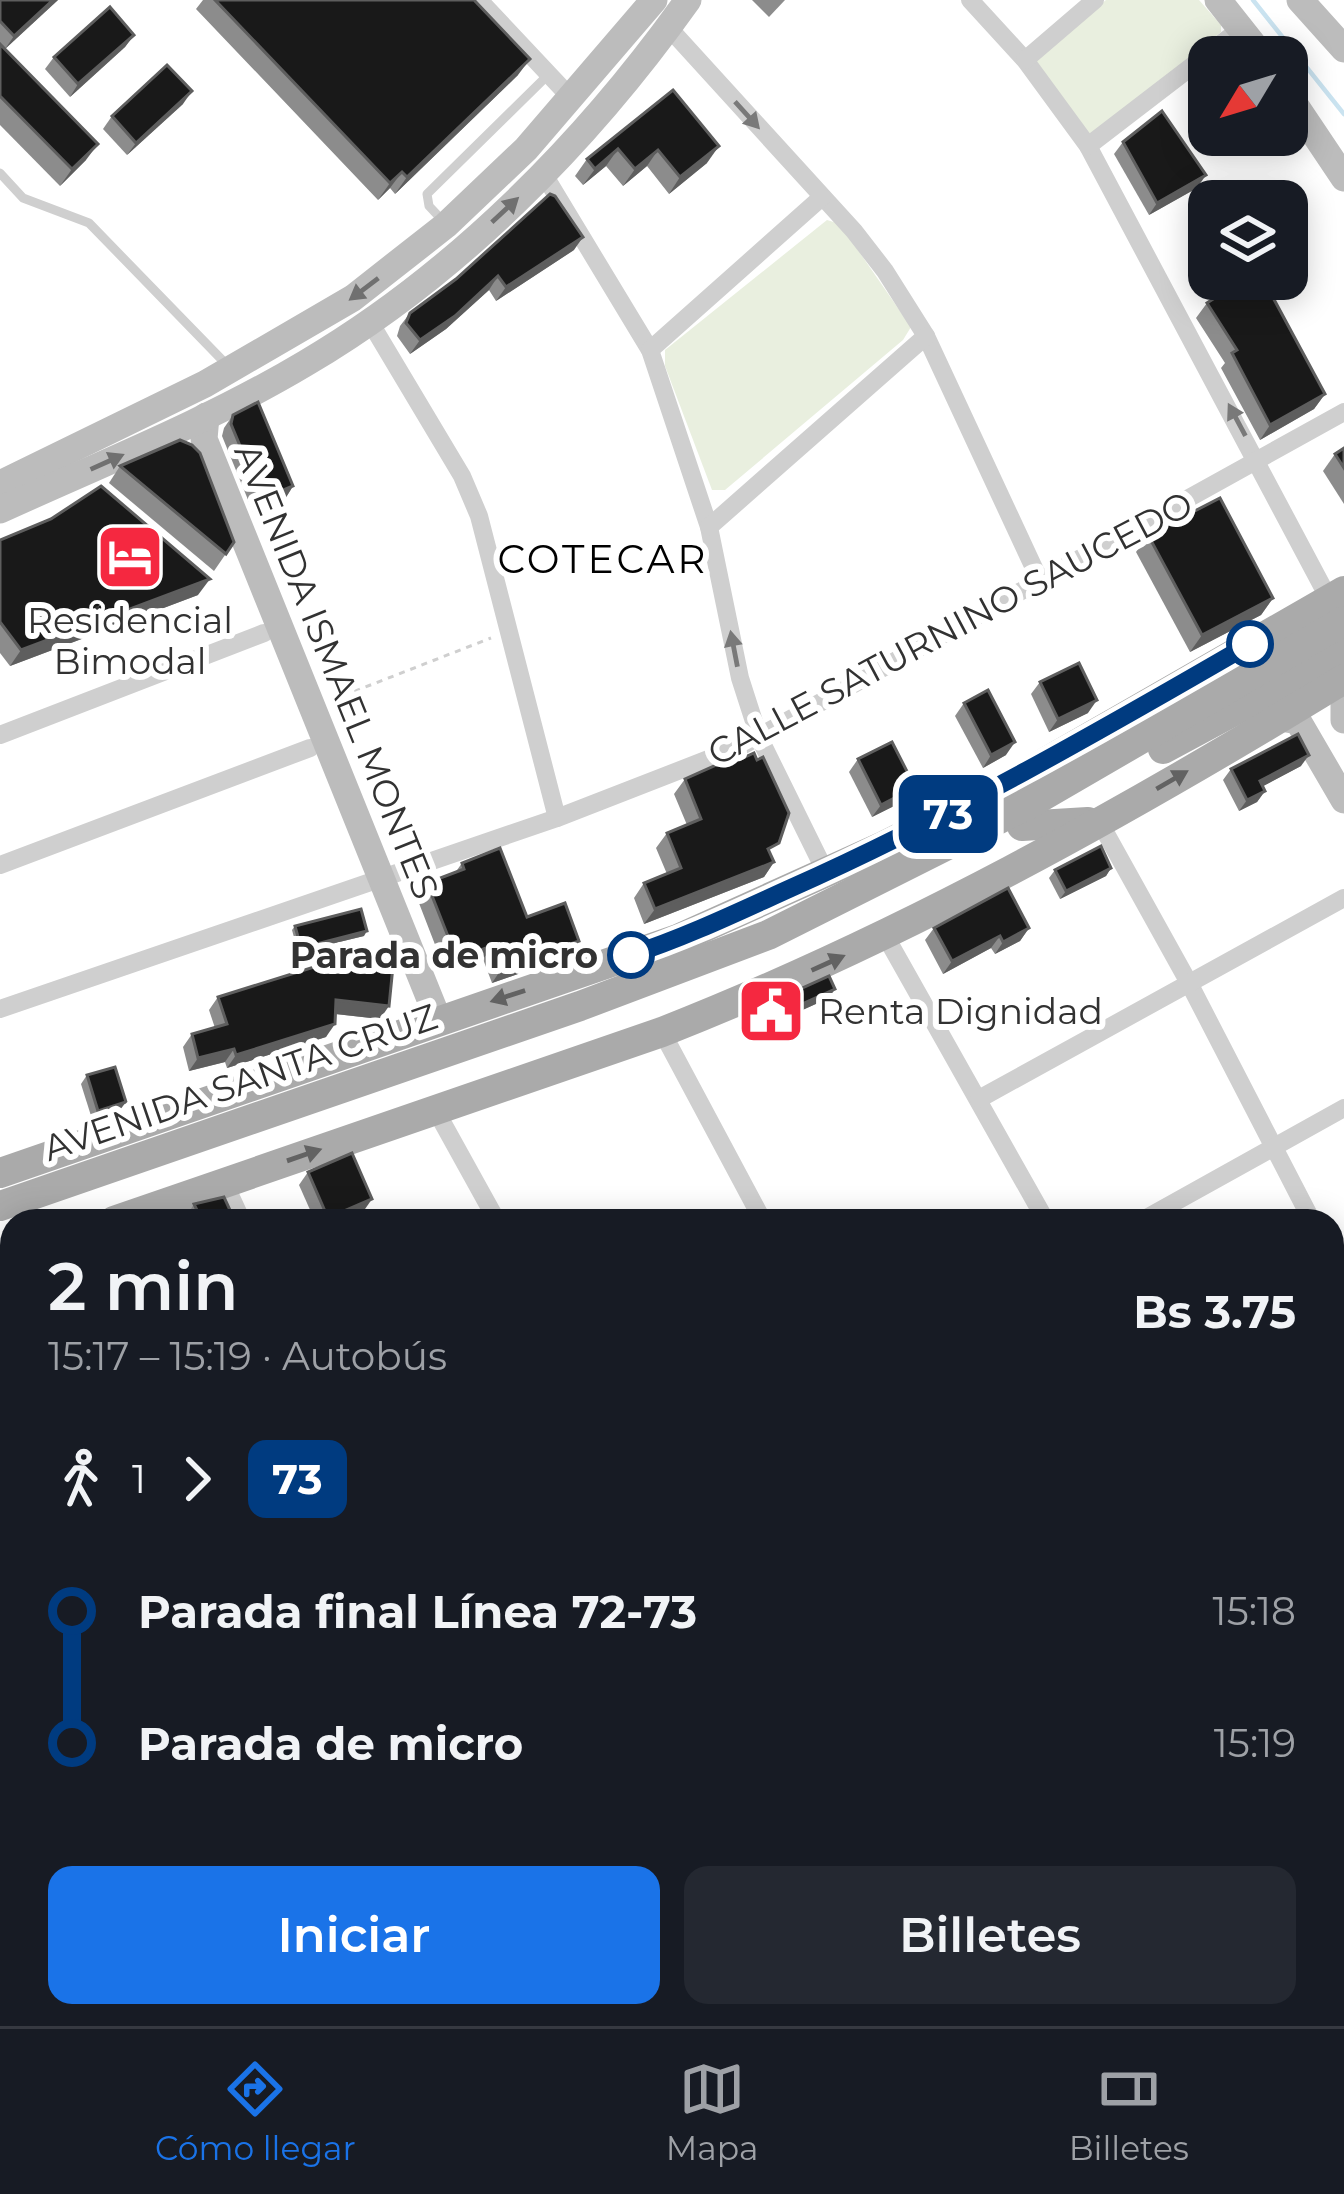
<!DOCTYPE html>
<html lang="es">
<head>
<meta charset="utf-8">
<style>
  body { margin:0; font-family:Montserrat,sans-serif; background:#242831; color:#f1f3f6; height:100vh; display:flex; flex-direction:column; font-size:45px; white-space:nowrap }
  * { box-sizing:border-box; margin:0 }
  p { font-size:39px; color:#9ea1a6 }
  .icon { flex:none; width:66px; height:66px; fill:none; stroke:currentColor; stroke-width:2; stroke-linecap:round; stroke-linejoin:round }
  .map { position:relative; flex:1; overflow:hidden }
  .side { position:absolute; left:0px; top:1209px; width:1344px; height:819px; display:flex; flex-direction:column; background:#171b24; border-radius:36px 36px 0 0; box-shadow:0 6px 30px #0003 }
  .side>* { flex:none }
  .badge { padding:0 24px; border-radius:18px; font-size:42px; line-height:78px }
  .needle { width:78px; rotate:232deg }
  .buttons { position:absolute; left:1188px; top:36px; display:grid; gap:24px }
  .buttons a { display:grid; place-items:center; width:120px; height:120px; border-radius:24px; background:#171b24; box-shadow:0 6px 30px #0003; font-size:60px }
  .map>.badge { position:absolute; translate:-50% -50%; box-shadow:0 0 0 6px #fff }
  .legs { display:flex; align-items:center; gap:18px; height:132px; padding:0 48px; font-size:39px }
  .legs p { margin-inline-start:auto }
  .headline { display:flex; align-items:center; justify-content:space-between; height:204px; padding:0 48px }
  h1 { font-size:66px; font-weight:600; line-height:90px }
  .primary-button { display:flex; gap:24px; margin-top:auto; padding:24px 48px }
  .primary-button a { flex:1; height:138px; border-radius:24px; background:#1a73e8; color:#fff; font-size:48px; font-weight:600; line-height:138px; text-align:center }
  .primary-button a+a { background:#242831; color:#f1f3f6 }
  ul { padding:0 48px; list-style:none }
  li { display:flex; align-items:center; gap:42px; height:132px; font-size:45px }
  li i { display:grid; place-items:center; width:18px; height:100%; margin:0 15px; background:currentColor }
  li i::after { content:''; width:30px; height:30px; margin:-15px; border:9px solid; border-radius:50%; background:#171b24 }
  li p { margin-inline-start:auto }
  li:first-child i { background:linear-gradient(#0000 50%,currentColor 0) }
  li:last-child i { background:linear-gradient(currentColor 50%,#0000 0) }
  .tabs { display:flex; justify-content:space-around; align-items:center; height:168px; border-top:3px solid #363941; background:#171b24; font-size:33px; color:#9ea1a6 }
  .tabs a { display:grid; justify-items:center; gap:6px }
  .tabs .current { color:#1a73e8 }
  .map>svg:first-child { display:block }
  .green { fill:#e9efdf }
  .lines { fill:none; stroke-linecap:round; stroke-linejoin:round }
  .stream { stroke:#cae3f0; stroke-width:4.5 }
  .path { stroke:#cfcfcf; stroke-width:3; stroke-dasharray:6 6; stroke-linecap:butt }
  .lane { stroke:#cfcfcf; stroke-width:9 }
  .street { stroke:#cfcfcf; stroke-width:18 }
  .secondary { stroke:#bcbcbc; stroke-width:27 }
  .primary { stroke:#aaa; stroke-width:30 }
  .wall { fill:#8c8c8c }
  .shaded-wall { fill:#5e5e5e }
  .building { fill:#191919; stroke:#5e5e5e; stroke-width:3 }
  .oneway { fill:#797979 }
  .oneway2 { fill:#707070 }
  .oneway3 { fill:#626262 }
  .line-1-casing { stroke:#fff; stroke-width:27 }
  .line-1 { stroke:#003b80; stroke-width:18 }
  .stop-1-dot { fill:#fff; stroke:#003b80; stroke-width:6 }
  .labels { text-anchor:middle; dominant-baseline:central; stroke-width:12; stroke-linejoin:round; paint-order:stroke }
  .poi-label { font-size:36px; fill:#323232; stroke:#fff }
  .street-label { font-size:36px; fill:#323232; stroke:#fff }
  .stop-label { font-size:36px; font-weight:bold; fill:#323232; stroke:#fff; text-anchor:end }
  .neighbourhood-label { font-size:39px; letter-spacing:3px; fill:#000; stroke:#fff }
</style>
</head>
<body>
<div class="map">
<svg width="1344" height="2026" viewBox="0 0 1344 2026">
  <rect width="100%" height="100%" fill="#fff"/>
  <g class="green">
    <polygon points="1106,0 1199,0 1221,25 1221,32 1094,135 1089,135 1031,59"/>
    <polygon points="827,220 840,224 911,327 903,340 725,490 712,490 665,366 665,350"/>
  </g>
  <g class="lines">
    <polyline class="stream" points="1253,0 1344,114"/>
    <polyline class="path" points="332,700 491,638"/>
    <g class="lane">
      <polyline points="0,173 23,198 89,223 228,366"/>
      <polyline points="443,221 429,206 427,194 549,74"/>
    </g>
    <g class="street">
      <polyline points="479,0 572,99"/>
      <polyline points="970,0 1025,60 1088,146 1329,599"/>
      <polyline points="669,28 854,231 885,271 926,336 1040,581"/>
      <polyline points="1025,60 1095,0"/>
      <polyline points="1088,146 1243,27"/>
      <polyline points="543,173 650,350 709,527 740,678 759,737 826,873"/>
      <polyline points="370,322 462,476 479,516 557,818"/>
      <polyline points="650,350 822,197"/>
      <polyline points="709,527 926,336"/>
      <polyline points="0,735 264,633"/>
      <polyline points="1099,821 1189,983 1312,1221"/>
      <polyline points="0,865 310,748"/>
      <polyline points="886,937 1046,1221"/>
      <polyline points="0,1009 557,818 742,746 1344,412"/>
      <polyline points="662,1032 763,1221"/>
      <polyline points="979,1099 1344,898"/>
      <polyline points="435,1109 497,1221"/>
      <polyline points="224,1182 242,1221"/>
      <polyline points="1141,1221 1344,1108"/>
      <polyline points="1332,1258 1344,1279"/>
      <polyline points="0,1392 12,1412"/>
      <polyline points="1332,1635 1344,1629"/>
      <polyline points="1332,1741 1344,1763"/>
      <polyline points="0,1827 12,1846"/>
      <polyline points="120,2016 126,2026"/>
      <polyline points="339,2016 347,2026"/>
      <polyline points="627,2016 633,2026"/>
      <polyline points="927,2016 933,2026"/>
      <polyline points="1197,2016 1202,2026"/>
      <polyline points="195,2026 207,2016"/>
      <polyline points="569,2026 581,2016"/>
    </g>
    <g class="secondary">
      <polyline points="1218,0 1263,57"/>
      <polyline points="1300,0 1344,49"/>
      <polyline points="1287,93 1344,178"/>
      <polyline points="206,416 204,439 438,1019"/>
      <polyline points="0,484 205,384 353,298 446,225 526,149 654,0"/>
      <path d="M0 510C103 463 209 421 306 363 457 274 587 142 688 0"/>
      <polyline points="1344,693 1344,720"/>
      <polyline points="1281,718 1298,721 1344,800"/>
    </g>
    <g class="primary">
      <polyline points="1163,749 1344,652"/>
      <polyline points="1022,826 1088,822"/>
      <polyline points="0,1173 678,939 884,846 1013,781 1344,591"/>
      <polyline points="0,1206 580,1006 768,935 1027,805 1344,621"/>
      <path d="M114 1221 662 1032C901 938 1125 813 1344 679"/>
      <polyline points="0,1261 12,1257"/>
    </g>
  </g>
  <g class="wall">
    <polygon points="0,0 58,0 5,49 0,43"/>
    <polygon points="203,0 474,0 518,75 395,194 390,188 378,200 196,9"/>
    <polygon points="752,0 785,0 769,17"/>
    <polygon points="134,35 125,47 70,97 45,69 54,57"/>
    <polygon points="0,44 86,160 60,186 0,125"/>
    <polygon points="673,90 707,163 669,194 647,166 623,186 606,166 583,185 575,176 587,159"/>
    <polygon points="183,104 127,155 103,129 112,116"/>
    <polygon points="1123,142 1197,188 1149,215 1114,154"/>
    <polygon points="574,250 496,301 489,290 446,329 410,354 397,336 400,326 410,313 456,279"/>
    <polygon points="1207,303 1325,394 1314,409 1260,440 1221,368 1225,363 1196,318"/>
    <polygon points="233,415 293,486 285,499 253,512 222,436 224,428"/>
    <polygon points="1344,448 1344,504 1323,471 1335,454"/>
    <polygon points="120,466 234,542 214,571 109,483"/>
    <polygon points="1148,535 1273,598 1261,615 1190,652 1136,552"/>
    <polygon points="0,540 198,595 10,666 0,653"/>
    <polygon points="1040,682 1088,713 1049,732 1031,694"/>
    <polygon points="964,703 1006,755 983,768 955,716"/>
    <polygon points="858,759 906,800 872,817 849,772"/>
    <polygon points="1301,766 1263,786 1265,791 1257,802 1239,811 1223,780 1231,769"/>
    <polygon points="685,779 771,854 774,862 764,877 644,924 634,898 644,883 667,874 656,848 667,833 687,825 674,794"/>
    <polygon points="462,863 527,917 579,941 569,956 492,983 483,959 446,973 417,898 427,883 455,873"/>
    <polygon points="1111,868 1106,876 1060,899 1049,878 1055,870"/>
    <polygon points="295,926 364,936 298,952 292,930"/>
    <polygon points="934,928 1029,928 1020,941 995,954 991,948 943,974 925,940"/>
    <polygon points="344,951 380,1019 335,1014 326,1037 227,1068 225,1062 189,1071 183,1047 192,1034 215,1028 209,1010 218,997 338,959"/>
    <polygon points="787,995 829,998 787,1017 781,1003"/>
    <polygon points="87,1075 120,1110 92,1119 81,1084"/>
    <polygon points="308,1172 363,1212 342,1221 315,1221 299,1185"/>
    <polygon points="194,1204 235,1221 187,1221 186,1217"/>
    <polygon points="1344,1686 1344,1710 1337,1696"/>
    <polygon points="358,2016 531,2016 520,2026 366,2026"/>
  </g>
  <g class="shaded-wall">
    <polygon points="53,0 58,0 5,49 14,36"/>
    <polygon points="134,35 125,47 70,97 78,84"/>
    <polygon points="530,59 518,75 395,194 407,177"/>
    <polygon points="192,91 183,104 127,155 136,143"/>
    <polygon points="98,144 86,160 60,186 72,169"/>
    <polygon points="719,146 707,163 669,194 680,177"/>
    <polygon points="618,149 606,166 583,185 595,169"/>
    <polygon points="658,150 647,166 623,186 635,169"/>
    <polygon points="402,172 390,188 378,200 390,183"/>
    <polygon points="1206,175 1197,188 1149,215 1157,203"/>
    <polygon points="583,237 574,250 496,301 506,287"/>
    <polygon points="498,276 489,290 446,329 410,354 420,340"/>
    <polygon points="1325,394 1314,409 1260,440 1270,425"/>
    <polygon points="293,486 285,499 253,512 262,499"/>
    <polygon points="210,579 198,595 10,666 21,650"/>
    <polygon points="1273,598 1261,615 1190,652 1202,635"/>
    <polygon points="1097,700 1088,713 1049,732 1058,719"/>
    <polygon points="1015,742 1006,755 983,768 991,755"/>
    <polygon points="1309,755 1301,766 1252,792 1260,781"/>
    <polygon points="915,787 906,800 872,817 881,805"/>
    <polygon points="1265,791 1257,802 1239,811 1247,800"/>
    <polygon points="774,862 764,877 644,924 655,909"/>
    <polygon points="1111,868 1106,876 1060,899 1066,891"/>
    <polygon points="1029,928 1020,941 995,954 1003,942"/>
    <polygon points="367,931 364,936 298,952 301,948"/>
    <polygon points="1000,936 991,948 943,974 952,961"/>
    <polygon points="579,941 569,956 492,983 502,968"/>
    <polygon points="494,945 483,959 446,973 457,959"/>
    <polygon points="835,989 829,998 787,1017 793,1008"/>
    <polygon points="336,1000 389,1006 380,1019 327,1013"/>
    <polygon points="335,1024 326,1037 227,1068 236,1055"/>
    <polygon points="234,1049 225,1062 189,1071 198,1058"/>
    <polygon points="126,1102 120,1110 92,1119 98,1111"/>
    <polygon points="372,1199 363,1212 342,1221 326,1221 328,1218"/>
    <polygon points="525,2016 531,2016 520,2026 514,2026"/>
  </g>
  <g class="building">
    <polygon points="0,0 53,0 14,36 0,21"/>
    <polygon points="215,0 474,0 530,59 407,177 402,172 390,183"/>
    <polygon points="110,7 134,35 78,84 54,57"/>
    <polygon points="0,44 98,144 72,169 0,96"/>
    <polygon points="167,65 192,91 136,143 112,116"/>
    <polygon points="673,90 719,146 680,177 658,150 635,169 618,149 595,169 587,159"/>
    <polygon points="1162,111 1206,175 1157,203 1123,142"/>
    <polygon points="550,194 555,196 583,237 506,287 498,276 455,316 420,340 406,323 410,313 456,279"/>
    <polygon points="1244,279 1263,279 1325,394 1270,425 1232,353 1237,350 1207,303"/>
    <polygon points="258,402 293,486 262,499 231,424 233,415"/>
    <polygon points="180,440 192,445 200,453 234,542 226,554 120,466"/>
    <polygon points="1344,448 1344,468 1335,454"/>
    <polygon points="101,486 210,579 21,650 0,622 0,540 51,519"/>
    <polygon points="1220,498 1273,598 1202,635 1148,535"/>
    <polygon points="1079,663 1097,700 1058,719 1040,682"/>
    <polygon points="988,690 1015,742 991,755 964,703"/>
    <polygon points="1298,734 1309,755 1260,781 1265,791 1247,800 1231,769"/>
    <polygon points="892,742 915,787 881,805 858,759"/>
    <polygon points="743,753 745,757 754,753 757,760 763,757 789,813 779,843 768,849 774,862 655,909 644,883 681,868 667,833 701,819 685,779"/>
    <polygon points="1101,846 1111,868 1066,891 1055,870"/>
    <polygon points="500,848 527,917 565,903 579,941 502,968 494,945 457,959 427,883 464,869 462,863"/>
    <polygon points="1008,888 1029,928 1003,942 1000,936 952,961 934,928"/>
    <polygon points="361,909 367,931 301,948 295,926"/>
    <polygon points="344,951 394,956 389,1006 336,1000 335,1024 236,1055 234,1049 198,1058 192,1034 227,1024 218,997 343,958"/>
    <polygon points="829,976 835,989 793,1008 787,995"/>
    <polygon points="115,1067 126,1102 98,1111 87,1075"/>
    <polygon points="352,1153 372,1199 328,1218 308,1172"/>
    <polygon points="224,1197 235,1221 202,1221 194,1204"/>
    <polygon points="383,2016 525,2016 514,2026 391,2026"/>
  </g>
  <defs><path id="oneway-solid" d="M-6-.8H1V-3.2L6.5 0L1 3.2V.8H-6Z" transform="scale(3)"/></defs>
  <g class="oneway">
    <use href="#oneway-solid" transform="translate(747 115) rotate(48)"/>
    <use href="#oneway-solid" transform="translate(1237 420) rotate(-118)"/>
    <use href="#oneway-solid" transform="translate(734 649) rotate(-101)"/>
  </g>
  <g class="oneway2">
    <use href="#oneway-solid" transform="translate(505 210) rotate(-43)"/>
    <use href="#oneway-solid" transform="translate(364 289) rotate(143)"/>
    <use href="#oneway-solid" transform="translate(107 462) rotate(-24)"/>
  </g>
  <g class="oneway3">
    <use href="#oneway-solid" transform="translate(1172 780) rotate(-30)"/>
    <use href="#oneway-solid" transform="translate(828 963) rotate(-24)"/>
    <use href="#oneway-solid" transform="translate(508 996) rotate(162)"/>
    <use href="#oneway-solid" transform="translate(304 1155) rotate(-19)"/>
  </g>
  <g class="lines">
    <g class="line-1-casing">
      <path id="line-1" d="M631 955C686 937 738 912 791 888 950 817 1100 731 1250 644"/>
    </g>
    <use href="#line-1" class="line-1"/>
  </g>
  <defs>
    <g id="hotel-square" transform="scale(3.45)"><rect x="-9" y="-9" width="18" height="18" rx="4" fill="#f52840" stroke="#fff"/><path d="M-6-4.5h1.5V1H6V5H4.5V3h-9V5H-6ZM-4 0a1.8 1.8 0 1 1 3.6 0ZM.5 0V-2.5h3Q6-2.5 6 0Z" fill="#fff"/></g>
    <g id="civic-square" transform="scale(3.45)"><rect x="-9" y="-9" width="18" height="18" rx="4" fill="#f52840" stroke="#fff"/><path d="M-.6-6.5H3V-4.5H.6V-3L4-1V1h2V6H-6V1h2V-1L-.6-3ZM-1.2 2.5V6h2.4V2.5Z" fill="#fff"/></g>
  </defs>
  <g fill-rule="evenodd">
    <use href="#hotel-square" x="130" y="557"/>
    <use href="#civic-square" x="771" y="1011"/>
  </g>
  <g class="stop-1-dot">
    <circle cx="1250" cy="644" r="21"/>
    <circle cx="631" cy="955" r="21"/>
  </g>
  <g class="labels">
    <g class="poi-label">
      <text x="130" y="620">Residencial<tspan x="130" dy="41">Bimodal</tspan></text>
      <text x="818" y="1011" text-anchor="start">Renta Dignidad</text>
    </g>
    <g class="street-label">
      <text transform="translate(950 628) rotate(-28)">CALLE SATURNINO SAUCEDO</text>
      <text transform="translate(337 671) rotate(68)">AVENIDA ISMAEL MONTES</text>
      <text transform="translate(240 1082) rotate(-19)">AVENIDA SANTA CRUZ</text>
    </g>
    <g class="stop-label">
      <text x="598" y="955">Parada de micro</text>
    </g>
    <g class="neighbourhood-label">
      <text x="603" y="559">COTECAR</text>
    </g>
  </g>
</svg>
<div class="buttons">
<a><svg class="needle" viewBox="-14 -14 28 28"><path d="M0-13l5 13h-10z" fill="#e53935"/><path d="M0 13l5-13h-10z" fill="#9ea1a6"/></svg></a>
<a><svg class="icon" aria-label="layers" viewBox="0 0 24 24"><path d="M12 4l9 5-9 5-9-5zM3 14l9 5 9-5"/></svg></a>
</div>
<b class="badge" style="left:948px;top:814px;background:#003b80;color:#fff">73</b>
<section class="side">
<div class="headline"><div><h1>2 min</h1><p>15:17 – 15:19 · Autobús</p></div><b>Bs 3.75</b></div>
<div class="legs"><svg class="icon" aria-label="walk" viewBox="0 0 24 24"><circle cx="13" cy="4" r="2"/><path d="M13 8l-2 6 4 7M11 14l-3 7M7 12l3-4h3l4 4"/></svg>1<svg class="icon" aria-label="forward" viewBox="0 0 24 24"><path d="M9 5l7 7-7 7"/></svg><b class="badge" style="background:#003b80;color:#fff">73</b></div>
<ul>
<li><i style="color:#003b80"></i><b>Parada final Línea 72-73</b><p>15:18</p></li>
<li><i style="color:#003b80"></i><b>Parada de micro</b><p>15:19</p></li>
</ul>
<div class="primary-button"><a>Iniciar</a><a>Billetes</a></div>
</section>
</div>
<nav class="tabs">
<a class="current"><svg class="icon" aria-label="directions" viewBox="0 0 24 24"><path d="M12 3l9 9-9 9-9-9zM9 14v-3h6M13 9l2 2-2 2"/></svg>Cómo llegar</a>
<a><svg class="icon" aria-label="map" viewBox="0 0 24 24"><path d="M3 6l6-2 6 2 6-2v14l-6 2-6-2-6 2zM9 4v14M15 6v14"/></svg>Mapa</a>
<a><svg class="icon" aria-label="tickets" viewBox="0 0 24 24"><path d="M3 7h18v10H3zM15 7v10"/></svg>Billetes</a>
</nav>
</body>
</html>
